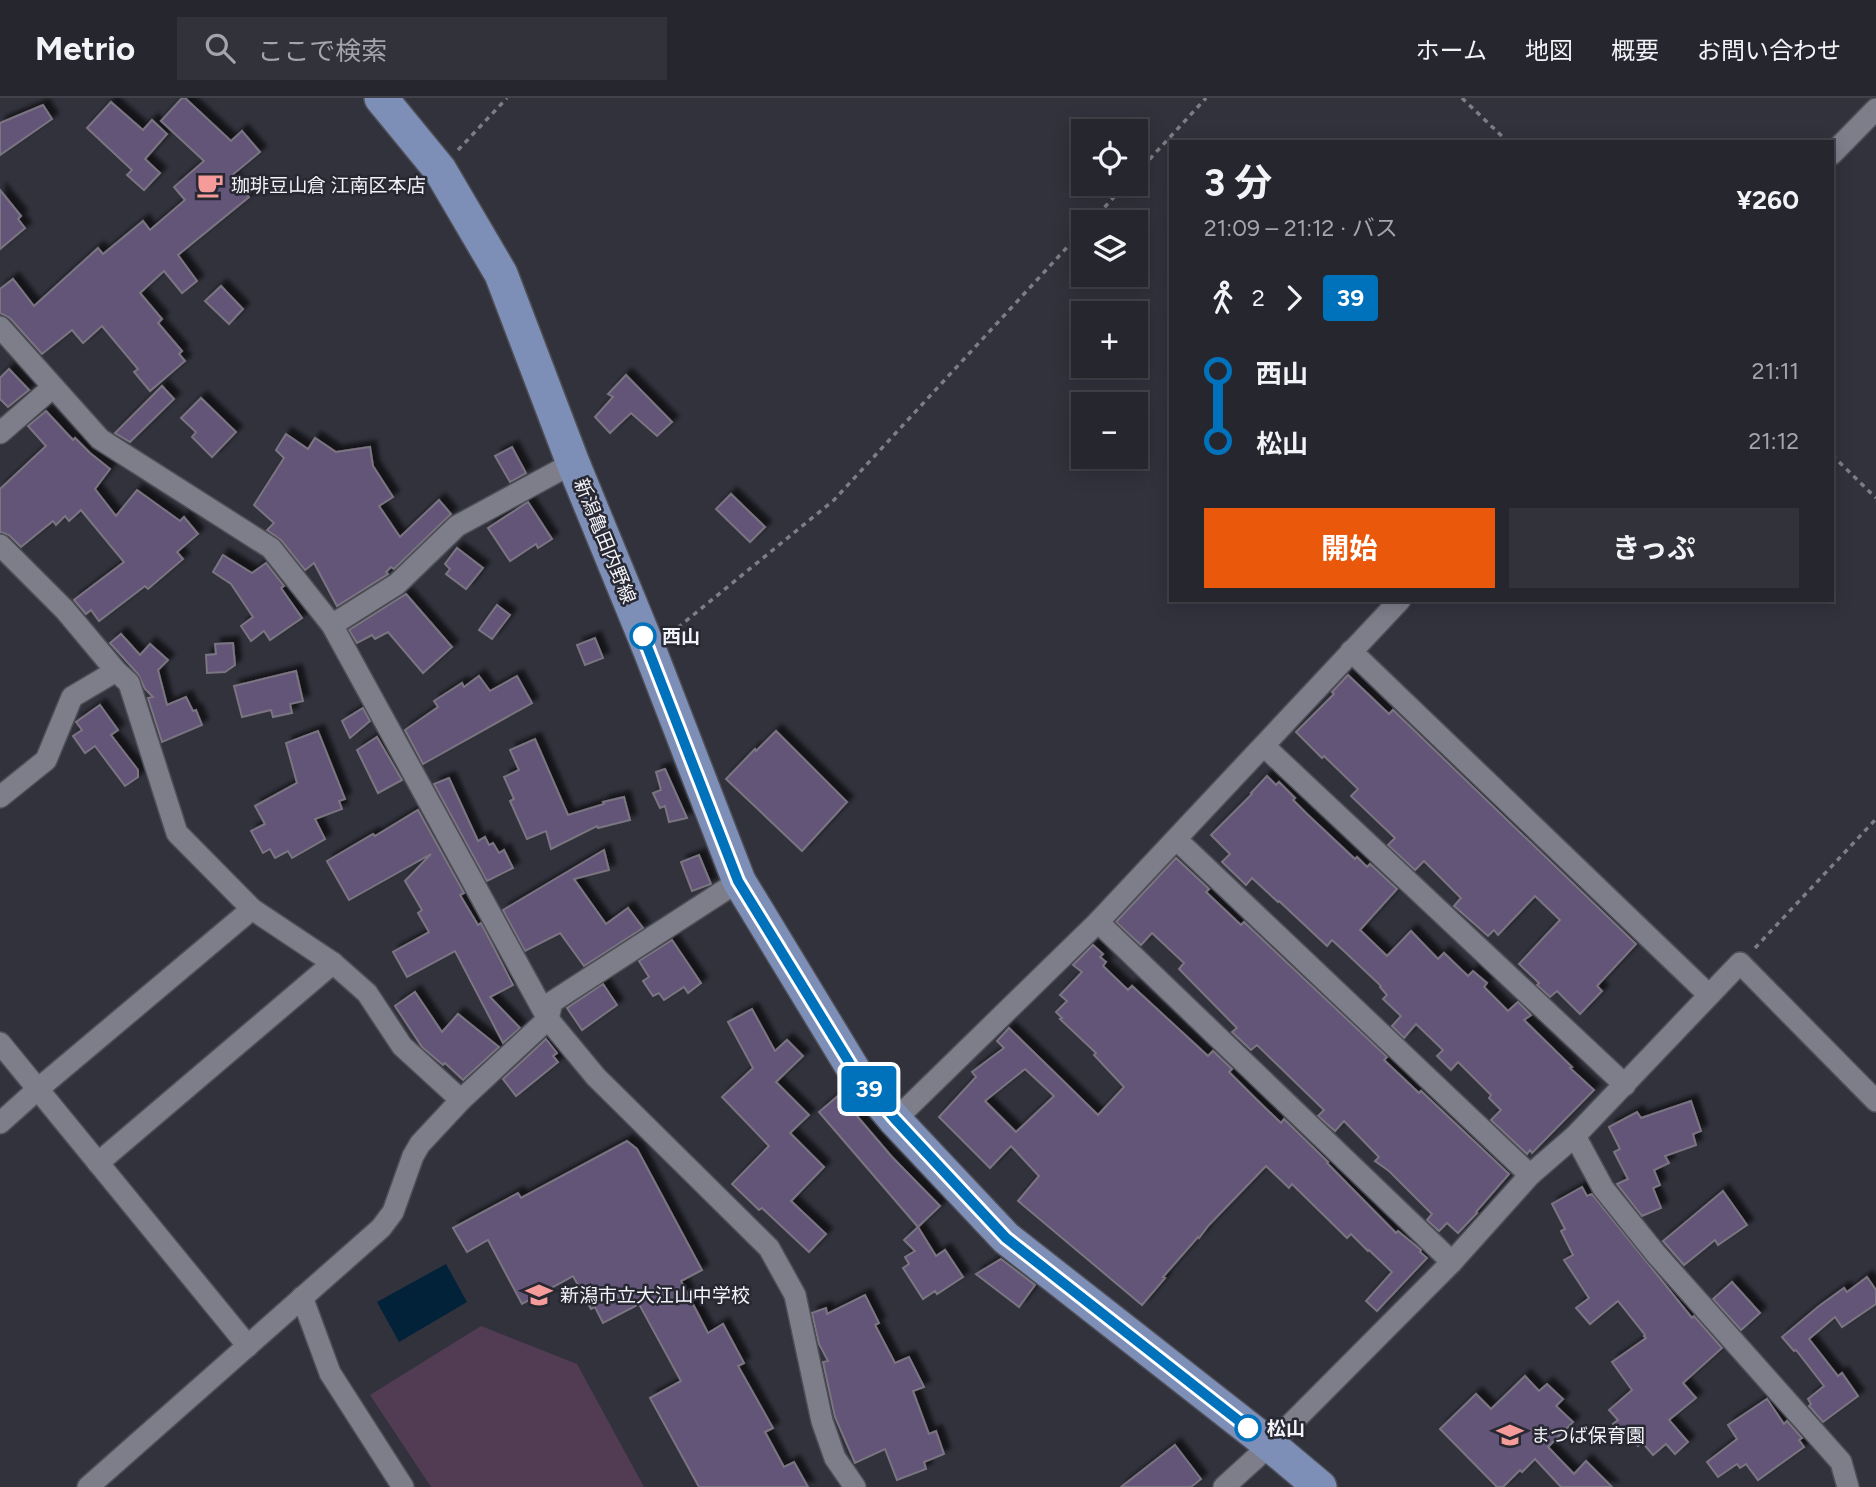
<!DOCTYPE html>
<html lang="ja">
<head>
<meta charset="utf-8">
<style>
  body { margin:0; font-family:Figtree,"Noto Sans JP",sans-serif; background:#32323a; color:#f1f3f6; height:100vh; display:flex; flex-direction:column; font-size:26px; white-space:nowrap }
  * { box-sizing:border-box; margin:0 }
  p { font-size:23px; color:#a4a5aa }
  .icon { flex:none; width:38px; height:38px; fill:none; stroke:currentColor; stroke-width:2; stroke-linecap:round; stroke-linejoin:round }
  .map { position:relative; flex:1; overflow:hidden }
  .panel { position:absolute; left:1169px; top:42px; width:665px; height:462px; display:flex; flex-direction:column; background:#26262e; border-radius:0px; box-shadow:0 4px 18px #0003,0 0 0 2px #42434a }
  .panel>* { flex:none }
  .badge { padding:0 14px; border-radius:5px; font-size:24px; line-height:46px }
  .tools { position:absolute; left:1071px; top:21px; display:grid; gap:14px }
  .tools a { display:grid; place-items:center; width:77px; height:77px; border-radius:0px; background:#26262e; box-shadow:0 4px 18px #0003,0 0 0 2px #42434a; font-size:35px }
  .map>.badge { position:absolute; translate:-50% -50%; box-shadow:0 0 0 4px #fff }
  .legs { display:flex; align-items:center; gap:10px; height:77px; padding:0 35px; font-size:23px }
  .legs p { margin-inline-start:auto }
  .summary { display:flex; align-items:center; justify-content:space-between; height:119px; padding:0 35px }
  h1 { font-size:38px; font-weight:700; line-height:52px }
  .primary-button { display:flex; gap:14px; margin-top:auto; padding:14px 35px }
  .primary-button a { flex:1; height:80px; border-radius:0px; background:#ea580c; color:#fff; font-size:28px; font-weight:700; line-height:80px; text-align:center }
  .primary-button a+a { background:#32323a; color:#f1f3f6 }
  ul { padding:0 35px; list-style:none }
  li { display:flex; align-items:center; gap:24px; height:70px; font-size:26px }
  li i { display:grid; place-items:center; width:10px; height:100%; margin:0 9px; background:currentColor }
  li i::after { content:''; width:18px; height:18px; margin:-9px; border:5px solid; border-radius:50%; background:#26262e }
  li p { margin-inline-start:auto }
  li:first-child i { background:linear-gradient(#0000 50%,currentColor 0) }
  li:last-child i { background:linear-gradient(currentColor 50%,#0000 0) }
  header { display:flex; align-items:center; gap:42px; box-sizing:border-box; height:98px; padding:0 35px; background:#26262e; border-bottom:2px solid #42434a }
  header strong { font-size:33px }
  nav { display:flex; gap:38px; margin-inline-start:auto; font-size:24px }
  .search { width:490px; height:63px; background:#32323a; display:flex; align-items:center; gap:18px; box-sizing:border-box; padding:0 24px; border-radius:0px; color:#a4a5aa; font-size:26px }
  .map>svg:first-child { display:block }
  .green { fill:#513c54 }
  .water { fill:#02223a }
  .building { fill:#635478; stroke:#7a7581; stroke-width:2; fill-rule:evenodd; filter:url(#shadow) }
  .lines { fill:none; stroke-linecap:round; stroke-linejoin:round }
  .minor-casing { stroke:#4e4e57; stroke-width:24 }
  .primary-casing { stroke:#4e4e57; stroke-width:36 }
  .path { stroke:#7d7d86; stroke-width:3.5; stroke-dasharray:5 5; stroke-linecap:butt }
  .minor { stroke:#7e7e8b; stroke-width:21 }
  .primary { stroke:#7e8fb7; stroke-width:33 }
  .line-1-casing { stroke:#fff; stroke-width:16 }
  .line-1 { stroke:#0072bc; stroke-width:10 }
  .stop-1-dot { fill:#fff; stroke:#0072bc; stroke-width:3.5 }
  .labels { text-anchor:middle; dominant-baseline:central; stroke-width:5; stroke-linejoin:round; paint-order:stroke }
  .poi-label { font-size:19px; fill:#f2f2f9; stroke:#282833; text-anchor:start }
  .street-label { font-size:19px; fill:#f2f2f9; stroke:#282833 }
  .stop-label { font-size:19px; font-weight:bold; fill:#f2f2f9; stroke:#282833; text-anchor:start }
</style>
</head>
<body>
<header>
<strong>Metrio</strong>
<div class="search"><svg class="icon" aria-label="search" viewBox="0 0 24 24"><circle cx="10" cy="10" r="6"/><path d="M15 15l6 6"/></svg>ここで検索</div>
<nav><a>ホーム</a><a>地図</a><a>概要</a><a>お問い合わせ</a></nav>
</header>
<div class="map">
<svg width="1876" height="1389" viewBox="0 0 1876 1389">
  <defs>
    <filter id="shadow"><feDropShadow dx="6" dy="-6" stdDeviation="2" flood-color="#0009"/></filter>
  </defs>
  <rect width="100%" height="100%" fill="#32323d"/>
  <polygon class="green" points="481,1228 577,1266 644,1389 431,1389 370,1297"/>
  <polygon class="water" points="446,1166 467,1204 399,1244 377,1204"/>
  <g class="building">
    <polygon points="182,0 185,0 231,43 242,33 260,54 231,78 249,99 178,157 197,183 182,195 164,173 140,195 162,221 158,225 182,253 179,256 185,263 150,293 134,274 138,271 102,228 83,245 72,232 42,256 10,220 0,215 0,191 13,181 34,208 98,150 103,156 143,123 150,132 185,102 174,89 204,63 161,23"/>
    <polygon points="111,4 143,32 152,22 167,36 145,61 160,75 144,92 127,77 132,72 87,30"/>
    <polygon points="43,7 52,21 0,57 0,25"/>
    <polygon points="0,92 21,118 18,121 25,130 0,151"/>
    <polygon points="221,188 243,211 229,226 205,203"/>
    <polygon points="9,271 29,292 8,309 0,301 0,280"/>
    <polygon points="626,277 672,324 657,338 631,315 610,335 595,319 613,299 608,296"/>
    <polygon points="162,288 174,301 130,344 115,335"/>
    <polygon points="201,300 236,334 212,359 192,339 196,334 181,320"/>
    <polygon points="46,313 73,342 75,340 90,355 110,371 95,391 116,418 137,392 180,423 184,419 198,436 177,454 183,461 148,491 145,488 99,523 91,512 86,516 74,502 124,464 81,412 69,423 65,418 56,427 53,423 21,449 9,437 0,434 0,391 46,348 28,328"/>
    <polygon points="286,336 308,351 315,340 336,354 370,349 373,368 393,399 379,408 400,439 439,402 451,416 394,471 391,469 386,474 388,476 337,508 314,465 305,472 281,442 267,432 274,425 254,407 284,360 276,352"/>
    <polygon points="512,349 526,375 510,384 495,358"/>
    <polygon points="731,396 765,429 750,444 716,411"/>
    <polygon points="528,404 552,441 538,450 536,446 510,463 488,430"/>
    <polygon points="457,450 483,470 466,491 446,476 450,471 445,466"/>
    <polygon points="223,457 252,475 266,465 284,488 281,490 302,520 270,542 264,533 251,543 241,528 253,519 231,486 213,474"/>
    <polygon points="406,496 452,549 423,575 388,534 375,541 372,537 357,545 349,532"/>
    <polygon points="497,507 510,517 492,541 479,532"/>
    <polygon points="121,536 140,557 150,546 168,562 158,572 167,607 186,599 193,613 196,612 202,627 162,644 148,600 153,599 145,591 138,576 110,545"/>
    <polygon points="595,540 603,560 585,567 577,547"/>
    <polygon points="233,545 235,567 225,574 207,575 206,557 216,556 215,546"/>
    <polygon points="296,573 303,603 290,606 292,615 273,619 271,612 242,619 234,588"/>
    <polygon points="1348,577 1389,616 1393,612 1636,846 1597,888 1602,893 1580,916 1557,893 1550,899 1537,887 1539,885 1519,866 1560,822 1535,798 1498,837 1494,832 1488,838 1454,808 1461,800 1424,763 1415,772 1388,747 1395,740 1351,698 1358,691 1324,658 1322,660 1296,634 1334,596 1332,594"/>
    <polygon points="479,578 490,593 517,578 532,605 423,666 405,632 438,609 434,603 462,585 464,589"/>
    <polygon points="100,607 118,632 111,637 138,672 138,679 125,688 95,648 85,655 73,638 82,632 76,624"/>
    <polygon points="363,610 370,623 350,640 342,623"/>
    <polygon points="318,633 345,701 339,703 342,711 315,721 325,741 292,760 288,753 275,760 270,751 263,755 251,733 265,726 255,708 297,685 286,645"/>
    <polygon points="776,633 847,704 802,753 726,681 755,651 756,653"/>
    <polygon points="377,639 402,682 378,695 357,652"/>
    <polygon points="535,641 568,717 604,706 603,704 624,699 630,722 598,730 597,728 551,751 546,733 527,741 510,703 514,701 504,679 519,672 510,652"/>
    <polygon points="665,671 687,720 669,724 665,708 660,710 653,695 661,692 656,674"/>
    <polygon points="1267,678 1276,687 1279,684 1295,700 1293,702 1307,716 1355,761 1357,759 1367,769 1370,766 1397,791 1360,832 1387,858 1411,833 1438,861 1444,855 1468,878 1473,873 1487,885 1484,889 1508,913 1518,904 1531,917 1524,922 1572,969 1570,970 1594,992 1532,1055 1530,1052 1527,1056 1491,1022 1501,1012 1489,1000 1491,997 1458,964 1451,972 1437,958 1443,952 1416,926 1404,940 1392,928 1401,918 1383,901 1387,897 1380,889 1381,888 1345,854 1332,842 1327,848 1279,803 1278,804 1252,780 1246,787 1222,764 1230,756 1211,737 1252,696 1251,695"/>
    <polygon points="449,680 478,743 485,739 489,747 493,745 499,755 504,752 513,770 487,783 434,686"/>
    <polygon points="418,712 464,795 460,797 478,827 481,825 513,887 490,899 520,930 503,945 455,853 407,879 393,854 429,834 418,815 422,812 405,783 431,756 349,802 327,763 373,736 375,738"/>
    <polygon points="604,752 609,772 574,781 606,826 628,810 643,830 584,868 560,835 525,853 503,812"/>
    <polygon points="699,757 711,786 692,793 681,764"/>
    <polygon points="1176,760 1209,791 1206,794 1241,827 1244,824 1387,959 1384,962 1419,995 1421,993 1509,1076 1476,1114 1477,1115 1458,1135 1447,1125 1439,1133 1427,1122 1432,1116 1389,1073 1375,1063 1379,1059 1344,1023 1335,1033 1318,1018 1324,1012 1257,947 1251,952 1232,934 1237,930 1179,871 1184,865 1152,835 1141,847 1116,824"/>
    <polygon points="672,842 701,885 688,895 684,889 664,902 659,895 653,898 643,883 649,879 639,863"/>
    <path d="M1093 847 1103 856 1100 859 1106 864 1103 868 1128 892 1132 888 1208 958 1213 953 1232 971 1229 974 1255 1000 1281 1025 1284 1021 1328 1064 1327 1065 1396 1135 1398 1133 1421 1152 1420 1154 1427 1160 1377 1213 1366 1203 1392 1174 1369 1152 1368 1153 1351 1136 1347 1140 1292 1086 1289 1090 1266 1068 1209 1127 1199 1140 1198 1139 1163 1179 1165 1180 1142 1207 1018 1103 1039 1078 1011 1048 990 1070 939 1019 976 979 972 974 1004 950 997 943 1009 930 1098 1017 1124 989 1094 957 1096 955 1060 921 1062 920 1056 914 1067 903 1060 897 1082 874 1073 867ZM1025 971 1054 998 1016 1034 985 1003Z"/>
    <polygon points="603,886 617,907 582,932 567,910"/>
    <polygon points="415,894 442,934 458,916 499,949 463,982 445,965 443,967 422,949 395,908"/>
    <polygon points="752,911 775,953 787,942 803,958 776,984 809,1017 790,1035 824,1069 791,1103 826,1136 809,1154 762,1110 759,1112 732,1086 769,1048 722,999 753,970 728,924"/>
    <polygon points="546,941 557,955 553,958 558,964 516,998 503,981"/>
    <polygon points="839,997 892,1059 940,1108 918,1129 936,1158 945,1152 963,1179 937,1196 935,1193 923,1201 903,1170 909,1166 905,1159 915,1153 904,1142 918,1129 819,1014"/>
    <polygon points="1691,1003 1701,1033 1693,1036 1696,1047 1665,1058 1669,1065 1654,1072 1660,1087 1653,1090 1661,1110 1642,1118 1617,1086 1628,1081 1614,1054 1620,1051 1609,1029 1637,1014 1641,1020"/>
    <polygon points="627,1043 637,1051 702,1172 681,1183 708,1235 723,1226 744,1265 738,1268 773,1330 765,1334 784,1369 794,1364 808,1389 699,1389 650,1300 681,1283 639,1206 603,1225 595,1209 591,1211 573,1178 522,1206 488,1142 467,1154 453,1130 518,1095 521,1100"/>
    <polygon points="1582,1089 1587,1098 1592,1096 1692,1220 1694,1218 1722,1250 1683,1285 1696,1300 1669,1322 1688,1344 1675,1356 1666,1346 1653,1357 1642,1344 1638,1348 1631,1340 1628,1343 1613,1326 1618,1322 1609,1312 1632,1292 1612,1264 1646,1240 1644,1238 1645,1237 1618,1203 1590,1226 1576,1210 1589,1200 1564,1162 1573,1157 1561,1133 1565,1131 1552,1106"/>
    <polygon points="1723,1093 1747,1127 1718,1147 1715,1142 1684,1167 1663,1143"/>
    <polygon points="1001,1161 1035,1187 1019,1209 976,1176"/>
    <polygon points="1867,1179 1876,1192 1876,1206 1842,1229 1835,1219 1809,1241 1838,1278 1842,1275 1858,1298 1823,1324 1809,1308 1811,1306 1808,1301 1824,1288 1796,1252 1794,1253 1782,1239 1819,1208 1844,1190 1847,1194"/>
    <polygon points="1732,1184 1760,1215 1741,1232 1713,1201"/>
    <polygon points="865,1197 879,1225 875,1227 895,1265 909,1259 924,1289 913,1293 929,1336 936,1333 944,1356 924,1364 926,1371 897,1382 885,1351 855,1365 835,1319 823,1264 828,1263 819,1246 812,1215 826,1210 827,1216"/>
    <polygon points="1525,1278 1539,1293 1547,1286 1563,1301 1556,1308 1573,1324 1548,1349 1574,1376 1586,1363 1612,1389 1561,1389 1535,1361 1522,1374 1520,1372 1503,1389 1497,1389 1440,1331 1476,1296 1491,1311"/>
    <polygon points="1767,1301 1784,1326 1787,1323 1802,1340 1799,1342 1804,1349 1758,1382 1746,1366 1740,1370 1737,1366 1718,1379 1707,1364 1737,1341 1728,1327"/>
    <polygon points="1175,1347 1201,1381 1191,1389 1121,1389"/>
  </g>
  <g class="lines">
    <g class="minor-casing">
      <g id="minor">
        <polyline points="1832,56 1876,11"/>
        <polyline points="0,229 100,341 271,450 332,527 548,921 596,979 769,1150 795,1197 822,1323 835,1360 855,1389"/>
        <polyline points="0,335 53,289"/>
        <polyline points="0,447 65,512 116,573 129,585 177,735 252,811 333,865 367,895 402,948 461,1002"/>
        <polyline points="332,527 397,486 457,428 573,365"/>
        <polyline points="1351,553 1709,897"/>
        <polyline points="1264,648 1625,987"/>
        <polyline points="0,699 46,662 72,599 116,573"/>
        <polyline points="1177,742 1530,1077"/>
        <polyline points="1098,824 1452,1164"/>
        <polyline points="0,945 248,1248"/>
        <polyline points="895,1022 1098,824 1400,502"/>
        <polyline points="0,1025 38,991 252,811"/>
        <polyline points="1575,1038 1603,1090 1656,1156 1841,1364 1848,1389"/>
        <polyline points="98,1065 333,865"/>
        <polyline points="302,1199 330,1275 403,1389"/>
        <polyline points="88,1389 381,1130 393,1114 413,1058 420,1046 461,1002 548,921 552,904 739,783"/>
        <polyline points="1224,1389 1270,1347 1452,1164 1530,1077 1575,1038 1740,865 1876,1003"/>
      </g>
    </g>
    <g class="primary-casing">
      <polyline id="primary" points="381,0 440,72 501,176 573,365 650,553 739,783 855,974 895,1022 1006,1140 1270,1347 1320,1389"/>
    </g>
    <g class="path">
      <polyline points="1462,0 1508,44"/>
      <polyline points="458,52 507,0"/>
      <polyline points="1136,76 1206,0"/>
      <polyline points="1091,124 1126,86"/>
      <polyline points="1832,357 1876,400"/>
      <polyline points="670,536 834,402 1083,132"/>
      <polyline points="1755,850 1876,721"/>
    </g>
    <use href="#minor" class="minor"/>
    <use href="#primary" class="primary"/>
  </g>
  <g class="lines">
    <g class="line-1-casing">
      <polyline id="line-1" points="643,538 738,783 855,974 895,1021 1006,1140 1248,1330"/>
    </g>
    <use href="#line-1" class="line-1"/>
  </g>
  <defs>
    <g id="cafe-bare" transform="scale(2.1)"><path d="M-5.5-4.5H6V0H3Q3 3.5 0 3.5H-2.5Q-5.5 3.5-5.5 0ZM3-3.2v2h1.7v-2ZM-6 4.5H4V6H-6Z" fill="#f59b99" stroke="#282833" stroke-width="2.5" paint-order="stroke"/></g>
    <g id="school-bare" transform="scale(2.1)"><path d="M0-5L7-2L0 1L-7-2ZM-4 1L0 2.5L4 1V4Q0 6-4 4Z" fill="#f59b99" stroke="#282833" stroke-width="2.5" paint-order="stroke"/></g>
  </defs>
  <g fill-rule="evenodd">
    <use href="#cafe-bare" x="210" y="87"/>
    <use href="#school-bare" x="539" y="1197"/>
    <use href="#school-bare" x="1510" y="1337"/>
  </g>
  <g class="stop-1-dot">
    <circle cx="643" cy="538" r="12"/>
    <circle cx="1248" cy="1330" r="12"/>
  </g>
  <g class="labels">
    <g class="poi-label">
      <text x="231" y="87">珈琲豆山倉 江南区本店</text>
      <text x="560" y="1197">新潟市立大江山中学校</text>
      <text x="1531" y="1337">まつば保育園</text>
    </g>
    <g class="street-label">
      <text transform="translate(605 443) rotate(68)">新潟亀田内野線</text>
    </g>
    <g class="stop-label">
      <text x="662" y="538">西山</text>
      <text x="1267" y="1330">松山</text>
    </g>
  </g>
</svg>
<div class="tools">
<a><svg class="icon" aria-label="locate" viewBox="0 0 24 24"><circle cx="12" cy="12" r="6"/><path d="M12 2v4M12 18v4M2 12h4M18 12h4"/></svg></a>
<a><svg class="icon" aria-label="layers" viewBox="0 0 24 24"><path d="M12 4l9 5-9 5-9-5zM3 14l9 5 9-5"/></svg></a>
<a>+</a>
<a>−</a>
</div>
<b class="badge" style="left:869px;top:991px;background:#0072bc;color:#fff">39</b>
<section class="panel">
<div class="summary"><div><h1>3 分</h1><p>21:09 – 21:12 · バス</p></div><b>¥260</b></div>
<div class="legs"><svg class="icon" aria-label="walk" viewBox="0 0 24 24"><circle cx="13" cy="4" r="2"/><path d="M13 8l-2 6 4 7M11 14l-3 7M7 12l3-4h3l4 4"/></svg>2<svg class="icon" aria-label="forward" viewBox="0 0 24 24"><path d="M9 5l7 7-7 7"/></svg><b class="badge" style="background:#0072bc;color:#fff">39</b></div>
<ul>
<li><i style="color:#0072bc"></i><b>西山</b><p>21:11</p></li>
<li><i style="color:#0072bc"></i><b>松山</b><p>21:12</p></li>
</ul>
<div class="primary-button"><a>開始</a><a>きっぷ</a></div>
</section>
</div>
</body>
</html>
